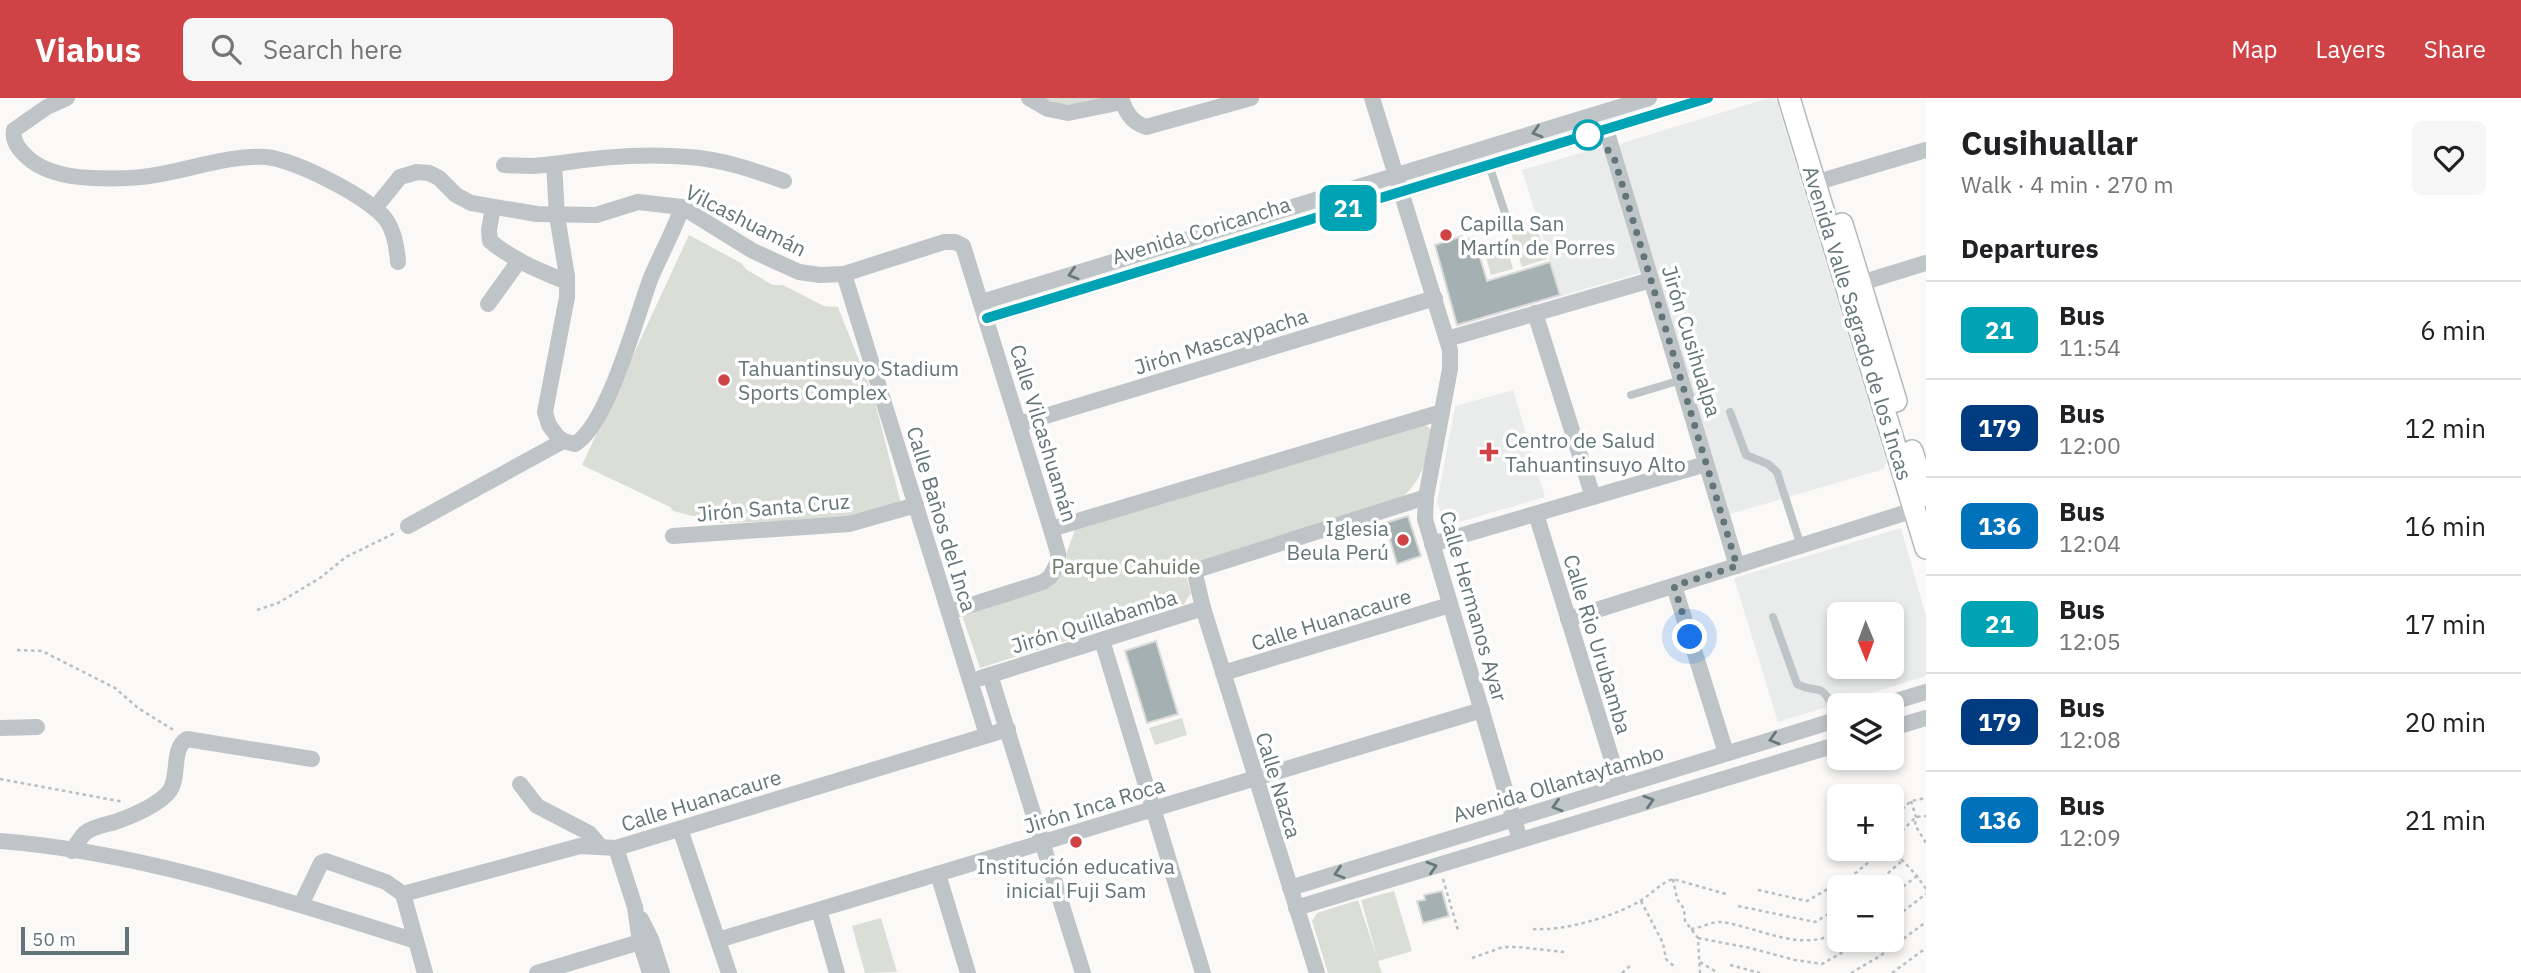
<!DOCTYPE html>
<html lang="en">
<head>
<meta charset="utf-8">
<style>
  body { margin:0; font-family:"IBM Plex Sans",sans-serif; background:#f6f6f6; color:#202124; height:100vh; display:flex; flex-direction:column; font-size:26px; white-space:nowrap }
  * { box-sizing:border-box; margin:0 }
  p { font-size:23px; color:#757577 }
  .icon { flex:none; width:38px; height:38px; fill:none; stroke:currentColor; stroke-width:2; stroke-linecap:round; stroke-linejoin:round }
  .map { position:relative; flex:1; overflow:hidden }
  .drawer { display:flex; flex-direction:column; background:#fff; width:595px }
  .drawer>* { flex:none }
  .badge { padding:0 14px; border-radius:10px; font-size:24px; line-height:46px }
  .needle { width:46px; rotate:179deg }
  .controls { position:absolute; left:1827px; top:504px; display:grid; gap:14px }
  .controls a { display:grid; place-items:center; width:77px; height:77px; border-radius:10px; background:#fff; box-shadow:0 4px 10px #0003; font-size:35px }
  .scale { position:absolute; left:21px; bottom:18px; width:108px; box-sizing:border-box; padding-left:7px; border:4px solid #637579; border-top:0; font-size:19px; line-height:24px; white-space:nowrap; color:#637579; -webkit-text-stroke:5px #fff; paint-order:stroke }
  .you { position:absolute; width:35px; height:35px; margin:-18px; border:5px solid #fff; border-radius:50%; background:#1a73e8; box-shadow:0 0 0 10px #1a73e833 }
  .map>.badge { position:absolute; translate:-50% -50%; box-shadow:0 0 0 4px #fff }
  h2 { padding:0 35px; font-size:26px; line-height:63px }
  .round { display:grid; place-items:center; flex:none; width:74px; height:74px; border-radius:10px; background:#f6f6f6 }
  .headline { display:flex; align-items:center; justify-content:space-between; height:119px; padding:0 35px }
  h1 { font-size:33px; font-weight:800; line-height:52px }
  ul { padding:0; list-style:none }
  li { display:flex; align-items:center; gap:21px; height:98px; padding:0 35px; border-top:2px solid #e0e0e0 }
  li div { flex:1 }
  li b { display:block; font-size:26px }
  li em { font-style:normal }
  li .badge { min-width:77px; font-weight:700; text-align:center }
  header { display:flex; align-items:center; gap:42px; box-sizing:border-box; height:98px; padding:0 35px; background:#cf4346; color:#fff }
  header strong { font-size:33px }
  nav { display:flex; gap:38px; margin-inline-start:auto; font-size:24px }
  .search { width:490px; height:63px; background:#f6f6f6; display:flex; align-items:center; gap:18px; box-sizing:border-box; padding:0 24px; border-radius:10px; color:#757577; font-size:26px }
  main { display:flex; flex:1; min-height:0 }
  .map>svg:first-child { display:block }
  .built { fill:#eaebeb; fill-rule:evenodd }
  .green { fill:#dbded7 }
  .building { fill:#a4b0b2; stroke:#dbdbda; stroke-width:2 }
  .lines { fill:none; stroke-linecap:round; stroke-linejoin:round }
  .secondary-casing { stroke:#b2babc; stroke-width:24 }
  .path { stroke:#babec0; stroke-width:2.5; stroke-dasharray:3.5 3.5; stroke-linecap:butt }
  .lane { stroke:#bfc5c7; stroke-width:8 }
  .street { stroke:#bfc5c7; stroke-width:16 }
  .secondary { stroke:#fff; stroke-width:21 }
  .oneway { stroke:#68797d }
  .line-casing { stroke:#fff; stroke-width:16 }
  .line { stroke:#00a3b4; stroke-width:10 }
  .walk { stroke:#637579; stroke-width:7; stroke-dasharray:0 12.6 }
  .stop-dot { fill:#fff; stroke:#00a3b4; stroke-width:3.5 }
  .poi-dot { fill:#cf4346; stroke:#fff; stroke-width:2.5 }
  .labels { text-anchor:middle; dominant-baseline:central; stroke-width:7; stroke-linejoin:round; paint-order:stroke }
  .street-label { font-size:21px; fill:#637579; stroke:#fff }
  .poi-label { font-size:21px; fill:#637579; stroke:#fff; text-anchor:start }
  .park-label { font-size:21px; fill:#6e7866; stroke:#fff }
</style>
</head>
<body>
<header>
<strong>Viabus</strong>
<div class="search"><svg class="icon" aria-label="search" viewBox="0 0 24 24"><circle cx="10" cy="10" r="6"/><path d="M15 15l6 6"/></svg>Search here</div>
<nav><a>Map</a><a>Layers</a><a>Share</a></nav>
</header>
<main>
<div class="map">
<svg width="1926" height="875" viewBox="0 0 1926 875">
  <rect width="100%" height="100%" fill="#faf9f8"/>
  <g class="built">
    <polygon points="1769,0 1776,1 1886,362 1884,371 1730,416 1619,49 1622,45"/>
    <polygon points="1604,48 1643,174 1561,198 1522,72"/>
    <polygon points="1513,292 1545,399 1452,426 1443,421 1437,405 1455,308"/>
    <path d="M1901 430 1926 518V578L1778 624 1734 480ZM1839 516H1892V569H1839Z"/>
  </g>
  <g class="green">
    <polygon points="1040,0 1116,0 1063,10"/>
    <polygon points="1536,127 1547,161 1522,169 1511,135"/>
    <polygon points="689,137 741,165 747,172 773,187 783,187 824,208 838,209 874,300 901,406 849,421 721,425 673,413 670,409 582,367"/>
    <polygon points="1507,149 1513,171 1491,177 1485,156"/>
    <path d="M1424 326 1432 332C1426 361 1425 378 1403 399L1187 467 1184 471 1191 495 1184 506 980 570 962 517 1052 488 1067 463 1066 456 1077 427Z"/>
    <polygon points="1182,620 1187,637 1155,647 1149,630"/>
    <polygon points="1394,793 1412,853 1378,863 1382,875 1328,875 1312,823 1317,815 1358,802 1378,862 1361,802"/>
    <polygon points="881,820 897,874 865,875 852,828"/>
  </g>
  <g class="building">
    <polygon points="1462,138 1463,142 1474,139 1487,183 1550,164 1560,197 1457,227 1435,147"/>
    <polygon points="1408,418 1421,458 1397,466 1385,425"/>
    <polygon points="1156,543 1178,616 1147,625 1125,553"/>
    <polygon points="1442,793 1449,818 1423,825 1417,803 1425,802 1424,797"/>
  </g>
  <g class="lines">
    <g class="secondary-casing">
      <g id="secondary">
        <polyline points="1789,0 1926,450"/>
        <polyline points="1842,126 1896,303"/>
        <polyline points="1912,353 1926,398"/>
      </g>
    </g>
    <g class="path">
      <polyline points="257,512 278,505 320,480 346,459 397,434"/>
      <polyline points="17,552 42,553 115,590 138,610 175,633"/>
      <polyline points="0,681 124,704"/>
      <polyline points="1911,703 1916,719 1915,727 1926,745"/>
      <polyline points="1892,721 1911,703 1926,700"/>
      <polyline points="1892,743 1916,719 1926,718"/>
      <polyline points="1892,751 1917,778 1926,791"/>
      <polyline points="1443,781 1458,832"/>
      <polyline points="1673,781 1677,801 1684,811 1685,823 1698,840 1700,875"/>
      <polyline points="1872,789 1903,762"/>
      <polyline points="1758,792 1807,803 1857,774 1884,751"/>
      <polyline points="1892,797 1917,778"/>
      <polyline points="1641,803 1663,845 1666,861 1676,870"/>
      <polyline points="1738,808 1815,824 1839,810"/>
      <polyline points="1892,822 1926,796"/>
      <path d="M1533 831C1564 833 1613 819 1640 803 1652 796 1660 785 1673 781L1726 796"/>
      <path d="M1691 831C1701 830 1713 823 1722 824 1761 830 1803 856 1839 833"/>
      <polyline points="1698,840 1750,850 1795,862 1822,866 1864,842"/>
      <polyline points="1472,860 1503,849 1518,849 1564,854"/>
      <polyline points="1700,864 1718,875"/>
      <polyline points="1730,867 1760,875"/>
      <polyline points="1622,875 1631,867"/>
      <polyline points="1851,875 1880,858 1926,824"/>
      <polyline points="1892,875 1926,850"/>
    </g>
    <g class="lane">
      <polyline points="1489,67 1505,115"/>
      <polyline points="1631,297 1681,282"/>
      <polyline points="1730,314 1746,357 1768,366 1777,374 1801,448"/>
      <path d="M1773 519 1797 586C1806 591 1810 590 1819 592 1829 595 1833 612 1837 621"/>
    </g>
    <g class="street">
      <path d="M67 0 47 9 14 32C12 43 19 52 27 59 44 75 69 79 92 80 115 81 138 81 161 76 195 70 231 57 266 59 293 61 372 100 387 123 395 135 397 150 398 164"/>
      <polyline points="1029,0 1048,11 1068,15 1122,4"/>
      <path d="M1121 0C1126 14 1131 24 1146 29L1251 0"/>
      <polyline points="1372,0 1450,252 1450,271 1426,399 1425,421 1520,742"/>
      <polyline points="1606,31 1737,468"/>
      <polyline points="504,67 533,68 554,66"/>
      <polyline points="1828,81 1926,52"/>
      <path d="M493 109 489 132 490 143C513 162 540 173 567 184"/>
      <path d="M682 109C673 136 660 157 650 182 636 220 608 326 575 346L563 343 557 338 549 327 545 314 567 199V178L557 118 554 66C598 59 645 55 689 59 721 61 753 72 784 83"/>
      <polyline points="375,110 400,79 417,74 429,75 439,80 456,97 471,105 537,116 596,117 638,104 682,109 753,153 799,174 820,177 844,176 944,144 955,144 963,148 1051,431 1058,455 1058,464 1050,479 1043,484 949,514"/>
      <polyline points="844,176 987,637"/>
      <polyline points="1851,188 1926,165"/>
      <polyline points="982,204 1649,0"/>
      <polyline points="488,206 519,163"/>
      <polyline points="1535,215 1593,399"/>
      <polyline points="987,220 1708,0"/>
      <polyline points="1447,241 1651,182"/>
      <polyline points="1019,326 1435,200"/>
      <polyline points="1536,416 1620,688"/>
      <polyline points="408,428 563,343"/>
      <polyline points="1051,431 1442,314"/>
      <polyline points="673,438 849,426 916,407"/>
      <polyline points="1432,446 1706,366"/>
      <polyline points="1674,488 1726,655"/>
      <polyline points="1568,521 1914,412"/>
      <polyline points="1102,542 1203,875"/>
      <polyline points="1223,575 1450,507"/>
      <polyline points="990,577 1083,875"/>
      <polyline points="981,580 1203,510"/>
      <polyline points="1883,607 1926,594"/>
      <polyline points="0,630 37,629"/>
      <polyline points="1892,630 1926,620"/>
      <polyline points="520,686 537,708 589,735 601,749"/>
      <polyline points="680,731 729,875"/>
      <path d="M0 743C141 754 282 801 416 843"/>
      <polyline points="616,750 635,809 640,844 650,875"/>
      <path d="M72 753C76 747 80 740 85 735 94 728 105 727 115 724 132 718 156 708 168 695 181 681 170 651 187 641L312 661"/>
      <polyline points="938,776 968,875"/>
      <polyline points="1290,790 1839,621"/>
      <polyline points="403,796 580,748 616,750 1008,631"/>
      <polyline points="403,796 425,875"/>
      <polyline points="301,807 321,765 326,763 386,784 403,796"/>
      <polyline points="1296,810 1839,646"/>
      <polyline points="819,812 837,875"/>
      <polyline points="641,821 651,841 662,875"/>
      <polyline points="718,842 1482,612"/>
      <polyline points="537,875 640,844"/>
      <polyline points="1317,875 1203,510 1195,476 1200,471 1426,399"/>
    </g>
    <use href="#secondary" class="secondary"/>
  </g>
  <defs><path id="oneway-chevron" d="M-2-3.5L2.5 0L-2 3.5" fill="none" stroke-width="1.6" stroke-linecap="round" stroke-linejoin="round" transform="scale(1.75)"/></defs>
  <g class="oneway">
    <use href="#oneway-chevron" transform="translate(1537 34) rotate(163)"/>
    <use href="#oneway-chevron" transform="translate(1073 176) rotate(163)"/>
    <use href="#oneway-chevron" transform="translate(1774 641) rotate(163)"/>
    <use href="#oneway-chevron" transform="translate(1649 703) rotate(-17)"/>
    <use href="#oneway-chevron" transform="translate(1557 708) rotate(163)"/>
    <use href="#oneway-chevron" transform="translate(1432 769) rotate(-17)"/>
    <use href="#oneway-chevron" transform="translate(1339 775) rotate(163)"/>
  </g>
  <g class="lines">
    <g class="line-casing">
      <polyline id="line" points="987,220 1708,0"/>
    </g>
    <use href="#line" class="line"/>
    <polyline class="walk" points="1588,37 1613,56 1737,468 1674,488 1690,539"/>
  </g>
  <circle class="stop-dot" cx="1588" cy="37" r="14"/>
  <g class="poi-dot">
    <circle cx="1446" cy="137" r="7"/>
    <circle cx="724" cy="282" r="7"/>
    <path d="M1485.5 343.5h7v7h7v7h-7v7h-7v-7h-7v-7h7z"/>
    <circle cx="1403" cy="442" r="7"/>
    <circle cx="1076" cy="744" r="7"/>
  </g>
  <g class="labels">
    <g class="street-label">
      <text transform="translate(746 122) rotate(27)">Vilcashuamán</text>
      <text transform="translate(1201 132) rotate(-17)">Avenida Coricancha</text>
      <text transform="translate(1858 225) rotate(73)">Avenida Valle Sagrado de los Incas</text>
      <text transform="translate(1221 243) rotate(-17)">Jirón Mascaypacha</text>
      <text transform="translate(1692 243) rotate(73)">Jirón Cusihualpa</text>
      <text transform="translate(1044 335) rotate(73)">Calle Vilcashuamán</text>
      <text transform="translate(773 409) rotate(-5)">Jirón Santa Cruz</text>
      <text transform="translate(942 421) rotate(73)">Calle Baños del Inca</text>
      <text transform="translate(1474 508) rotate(74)">Calle Hermanos Ayar</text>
      <text transform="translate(1331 521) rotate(-17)">Calle Huanacaure</text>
      <text transform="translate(1094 523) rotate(-17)">Jirón Quillabamba</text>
      <text transform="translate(1598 546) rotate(73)">Calle Rio Urubamba</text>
      <text transform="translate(1558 685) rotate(-17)">Avenida Ollantaytambo</text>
      <text transform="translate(1279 687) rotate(73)">Calle Nazca</text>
      <text transform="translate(701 702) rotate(-17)">Calle Huanacaure</text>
      <text transform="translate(1094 707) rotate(-17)">Jirón Inca Roca</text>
    </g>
    <g class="poi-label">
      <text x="1460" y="125">Capilla San<tspan x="1460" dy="24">Martín de Porres</tspan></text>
      <text x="738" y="270">Tahuantinsuyo Stadium<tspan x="738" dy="24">Sports Complex</tspan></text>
      <text x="1505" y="342">Centro de Salud<tspan x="1505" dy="24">Tahuantinsuyo Alto</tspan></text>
      <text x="1389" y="430" text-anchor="end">Iglesia<tspan x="1389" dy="24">Beula Perú</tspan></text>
      <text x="1076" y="768" text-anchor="middle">Institución educativa<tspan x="1076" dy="24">inicial Fuji Sam</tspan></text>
    </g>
    <g class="park-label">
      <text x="1126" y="468">Parque Cahuide</text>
    </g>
  </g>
</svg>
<div class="controls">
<a><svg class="needle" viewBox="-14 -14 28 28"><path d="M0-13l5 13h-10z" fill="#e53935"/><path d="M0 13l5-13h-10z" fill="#757577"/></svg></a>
<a><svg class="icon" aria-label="layers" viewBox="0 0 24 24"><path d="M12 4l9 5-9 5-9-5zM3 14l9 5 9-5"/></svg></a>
<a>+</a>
<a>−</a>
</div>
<div class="scale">50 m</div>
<div class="you" style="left:1690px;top:539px"></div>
<b class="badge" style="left:1348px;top:110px;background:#00a3b4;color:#fff">21</b>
</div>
<section class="drawer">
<div class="headline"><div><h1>Cusihuallar</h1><p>Walk · 4 min · 270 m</p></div><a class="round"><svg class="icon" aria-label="heart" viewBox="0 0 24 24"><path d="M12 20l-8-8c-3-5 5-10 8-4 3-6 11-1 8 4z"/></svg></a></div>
<h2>Departures</h2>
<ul>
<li><span class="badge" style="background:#00a3b4;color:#fff">21</span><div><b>Bus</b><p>11:54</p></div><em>6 min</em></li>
<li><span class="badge" style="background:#003b80;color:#fff">179</span><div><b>Bus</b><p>12:00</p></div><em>12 min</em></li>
<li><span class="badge" style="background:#0072bc;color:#fff">136</span><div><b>Bus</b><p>12:04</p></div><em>16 min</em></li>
<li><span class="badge" style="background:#00a3b4;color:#fff">21</span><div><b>Bus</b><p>12:05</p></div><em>17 min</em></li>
<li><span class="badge" style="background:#003b80;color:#fff">179</span><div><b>Bus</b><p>12:08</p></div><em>20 min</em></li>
<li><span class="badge" style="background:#0072bc;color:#fff">136</span><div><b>Bus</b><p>12:09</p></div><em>21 min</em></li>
</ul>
</section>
</main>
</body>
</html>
